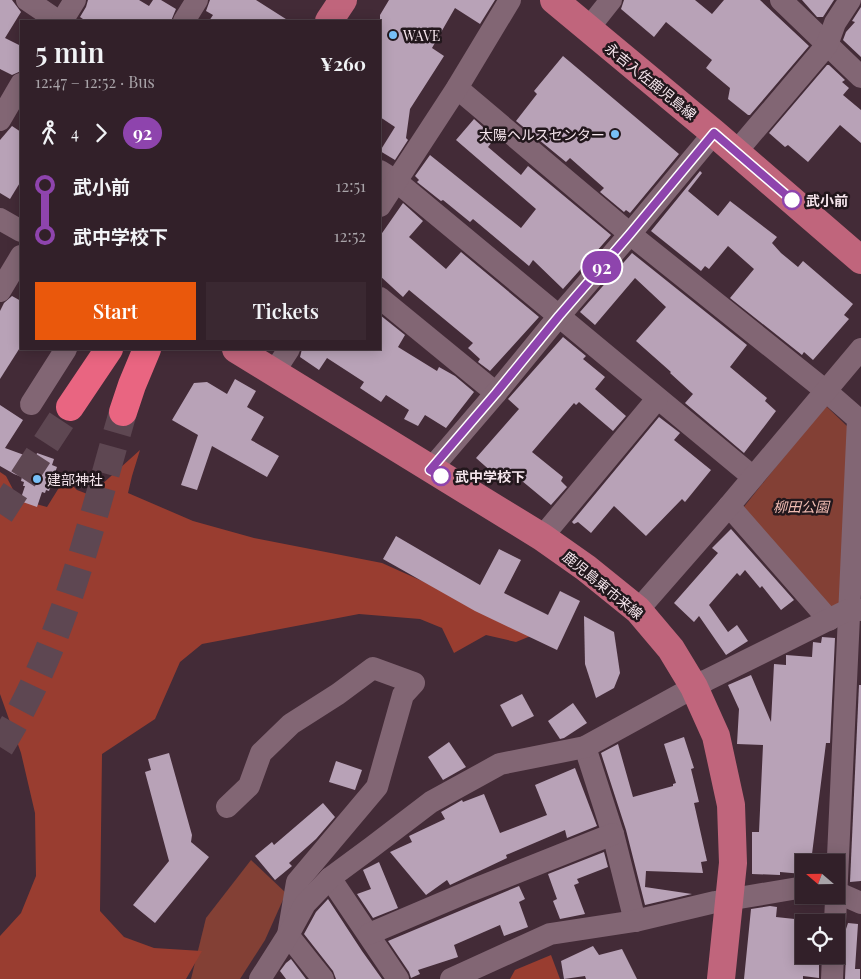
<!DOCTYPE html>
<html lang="en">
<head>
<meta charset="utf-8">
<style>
  body { margin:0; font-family:"Playfair Display","Noto Sans JP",serif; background:#3a2831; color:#f1f3f6; height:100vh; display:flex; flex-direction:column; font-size:19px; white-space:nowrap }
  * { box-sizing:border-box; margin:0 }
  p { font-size:16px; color:#a8a3a8 }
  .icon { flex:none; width:28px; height:28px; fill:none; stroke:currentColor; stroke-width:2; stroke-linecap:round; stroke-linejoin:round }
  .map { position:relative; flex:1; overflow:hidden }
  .drawer { position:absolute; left:20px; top:20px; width:361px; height:330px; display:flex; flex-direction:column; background:#322029; border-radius:0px; box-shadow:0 2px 12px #0003,0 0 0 1px #4d3e46 }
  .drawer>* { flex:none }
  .badge { padding:0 10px; border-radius:16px; font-size:18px; line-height:32px }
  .needle { width:32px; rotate:290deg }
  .controls { position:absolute; left:795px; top:854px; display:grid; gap:10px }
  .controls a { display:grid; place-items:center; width:50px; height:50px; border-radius:0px; background:#322029; box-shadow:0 2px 12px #0003,0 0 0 1px #4d3e46; font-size:25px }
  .map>.badge { position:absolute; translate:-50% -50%; box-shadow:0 0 0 2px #fff }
  .legs { display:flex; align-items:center; gap:8px; height:55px; padding:0 15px; font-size:16px }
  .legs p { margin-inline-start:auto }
  .summary { display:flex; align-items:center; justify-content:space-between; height:85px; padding:0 15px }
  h1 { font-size:28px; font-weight:600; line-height:38px }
  .primary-button { display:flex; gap:10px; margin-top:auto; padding:10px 15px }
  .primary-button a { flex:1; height:58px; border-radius:0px; background:#ea580c; color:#fff; font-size:20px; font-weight:600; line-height:58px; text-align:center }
  .primary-button a+a { background:#3a2831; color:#f1f3f6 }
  ul { padding:0 15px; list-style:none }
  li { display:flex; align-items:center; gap:18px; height:50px; font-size:19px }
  li i { display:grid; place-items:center; width:8px; height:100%; margin:0 6px; background:currentColor }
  li i::after { content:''; width:12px; height:12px; margin:-6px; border:4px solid; border-radius:50%; background:#322029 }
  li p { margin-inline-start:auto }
  li:first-child i { background:linear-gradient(#0000 50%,currentColor 0) }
  li:last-child i { background:linear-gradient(currentColor 50%,#0000 0) }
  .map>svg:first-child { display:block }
  .green { fill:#834035 }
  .forest { fill:#993d30 }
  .building { fill:#b8a2b7 }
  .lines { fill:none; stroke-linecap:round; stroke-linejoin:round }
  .highway-tunnel { stroke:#5e4752; stroke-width:28; stroke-dasharray:28 14; stroke-linecap:butt }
  .minor { stroke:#826674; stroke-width:22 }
  .major { stroke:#c0657c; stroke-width:28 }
  .highway { stroke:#e96581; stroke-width:28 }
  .line-1-casing { stroke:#fff; stroke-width:11 }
  .line-1 { stroke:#8e44ad; stroke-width:8 }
  .poi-dot { fill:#77bff7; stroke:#22171c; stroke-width:2 }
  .stop-1-dot { fill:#fff; stroke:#8e44ad; stroke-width:2.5 }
  .labels { text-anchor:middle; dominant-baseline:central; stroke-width:5; stroke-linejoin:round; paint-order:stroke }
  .poi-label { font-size:14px; fill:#f6e6ed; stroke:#22171c; text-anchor:start }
  .street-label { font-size:14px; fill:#f6e6ed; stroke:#22171c }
  .stop-label { font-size:14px; font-weight:bold; fill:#f6e6ed; stroke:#22171c; text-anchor:start }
  .park-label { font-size:14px; font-style:italic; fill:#f1bdb3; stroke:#22171c }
</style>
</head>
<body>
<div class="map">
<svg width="861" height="979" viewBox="0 0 861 979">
  <rect width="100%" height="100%" fill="#432b37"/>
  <g class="green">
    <polygon points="825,405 849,428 843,601 831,609 743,508"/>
    <polygon points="251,860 286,893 265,940 240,979 191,979 206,918"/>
  </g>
  <g class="forest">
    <polygon points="140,450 132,476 128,493 193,521 254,538 382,563 538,633 516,642 486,635 454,653 442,628 420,619 359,614 202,644 180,662 155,719 102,754 100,911 124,937 154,948 202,951 186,979 0,979 0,936 21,913 36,876 35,813 21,753 0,694 0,472 6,476 18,499 47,507 65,478 77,490 90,495"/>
    <polygon points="551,955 560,979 510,979 515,970"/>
  </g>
  <g class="building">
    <polygon points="0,0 12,0 21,12 5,38 21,46 21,71 12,75 0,69"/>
    <polygon points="88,0 139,0 149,6 153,0 161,0 176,9 171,21 86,21 80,17 86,7"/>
    <polygon points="210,0 256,0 289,21 209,21 213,15 206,11"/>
    <polygon points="389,0 495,0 480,24 455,8 432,48 444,56 410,109 406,138 408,140 395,160 380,151 395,127 380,117 380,15"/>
    <polygon points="624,0 695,0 712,14 724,0 760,0 809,46 750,115 748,115 728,99 730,88 706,68 712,60 666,22 654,37 621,9"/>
    <polygon points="802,0 834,0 823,17 817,17"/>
    <polygon points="861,7 861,57 843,40 846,32 855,22 852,21"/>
    <polygon points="563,56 679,154 630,213 626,210 624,212 600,192 604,188 570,158 566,162 516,121 537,94 534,91"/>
    <polygon points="827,65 829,65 845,80 842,82 849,88 843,95 861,110 861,143 840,125 808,162 788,145 785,147 769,133"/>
    <polygon points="474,119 495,138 488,147 521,175 528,166 611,235 563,289 533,260 529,266 473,219 470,222 443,200 441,201 417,182 419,180 415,176 430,155 521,228 536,209 456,140"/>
    <polygon points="12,126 21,132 21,181 10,199 0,193 0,140"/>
    <polygon points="700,171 702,173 688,191 718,216 730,201 777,237 772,243 781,253 798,267 803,261 853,304 844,315 849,319 813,360 804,352 802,355 730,298 754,269 728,246 709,269 705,266 701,271 651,231"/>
    <polygon points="403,203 423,221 409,237 446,269 461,252 539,317 490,371 478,362 480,359 468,348 473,343 409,290 403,297 380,276 380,236"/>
    <polygon points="632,253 747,345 730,367 767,398 765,401 776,411 744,453 685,403 693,394 670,373 671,372 636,341 666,307 635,278 595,325 580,312"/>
    <polygon points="12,296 21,301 21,346 0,379 0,311 4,303"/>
    <polygon points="380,315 405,335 398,347 437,371 439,367 455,376 474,392 446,428 425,415 418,426 404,419 409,410 386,395 381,402 360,388 364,382 327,358 319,370 300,357 302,349 380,349"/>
    <polygon points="563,337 586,356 583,359 605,377 595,389 626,416 613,431 579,402 576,405 574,403 532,452 563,477 561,481 567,487 551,505 510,471 502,481 476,458 519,409 508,399"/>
    <polygon points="235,379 256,391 247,407 264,417 251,440 279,456 267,477 212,446 197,490 181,485 198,435 172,420 194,383 207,382 227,394"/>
    <polygon points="0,405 23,420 5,448 35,459 37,453 54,459 52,465 57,467 49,491 46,490 45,493 42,492 37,507 20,501 25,486 23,486 24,482 21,481 22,477 14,474 0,466"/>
    <polygon points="659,417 680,433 674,440 711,470 685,502 682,499 646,536 614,506 591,533 578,522 574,524 572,522"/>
    <polygon points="731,529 794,600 781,610 762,586 760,588 745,570 740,576 737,573 709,605 728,632 737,625 748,641 726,655 699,616 694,622 674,603 718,553 712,548"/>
    <polygon points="396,536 480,585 499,549 521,560 504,593 548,615 560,591 580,601 557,650 475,611 383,559"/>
    <polygon points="584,616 614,632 620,673 614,688 596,698 585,664"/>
    <polygon points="822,637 835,638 830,743 826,743 811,862 804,862 803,874 780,872 780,875 752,874 752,832 759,832 763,745 737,744 739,709 728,685 751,675 771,722 774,664 786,665 786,655 812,657 813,642 821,643"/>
    <polygon points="859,685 861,685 861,881 850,882"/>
    <polygon points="522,694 534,716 512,727 500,705"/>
    <polygon points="573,703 587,723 564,738 560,739 548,721"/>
    <polygon points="684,737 694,768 691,769 699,802 694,803 707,861 701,862 703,873 646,871 645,887 692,894 645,905 626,830 601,753 618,744 633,797 673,786 673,784 676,783 664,744"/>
    <polygon points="449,742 466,767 443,780 428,757"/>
    <polygon points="169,753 192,835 191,842 209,857 155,923 133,905 169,861 145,772 151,770 148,759"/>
    <polygon points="336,761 362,770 355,790 329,782"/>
    <polygon points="575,768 597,826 567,838 565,830 506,855 507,858 450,885 447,880 426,895 390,852 412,842 409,836 445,819 441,812 462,800 463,802 484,794 500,833 547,815 535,785"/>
    <polygon points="323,803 335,817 316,839 289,863 292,866 275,880 255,856 272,842 274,845"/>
    <polygon points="604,852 608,867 577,879 579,883 574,885 585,914 560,919 553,901 557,899 548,874"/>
    <polygon points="379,862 398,908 373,918 357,894 371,889 363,870"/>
    <polygon points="519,886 525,899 519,902 528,927 504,936 500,925 454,945 458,957 418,970 420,974 411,978 409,972 388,941"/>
    <polygon points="328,899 362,951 382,979 336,979 333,971 304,934 316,912"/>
    <polygon points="770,906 777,907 776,917 804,920 804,962 819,964 819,978 803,976 803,979 744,979 751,909"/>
    <polygon points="848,923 858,924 855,969 860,969 860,979 845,979 846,955 844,949 840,944 840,934 846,929"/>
    <polygon points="593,946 599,955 622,949 637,979 586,979 585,976 564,979 561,961"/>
    <polygon points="291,959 306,979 286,979 280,971 286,963"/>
  </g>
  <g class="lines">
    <g class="highway-tunnel">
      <polyline points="0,514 70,407"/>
      <path d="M0 747C63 647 91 523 123 412"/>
    </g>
    <g class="minor">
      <polyline points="27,0 58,21"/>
      <polyline points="781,0 861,77"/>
      <polyline points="62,21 75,0"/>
      <polyline points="184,21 197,0"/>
      <polyline points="588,29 611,0"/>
      <polyline points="457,88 630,234 826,391 858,419 835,922"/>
      <polyline points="0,120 21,84"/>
      <polyline points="736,152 827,45 835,23 850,0"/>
      <polyline points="380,171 396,181 753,477"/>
      <polyline points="380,206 457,88 510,0"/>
      <polyline points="0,219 21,231"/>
      <polyline points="0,291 21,256"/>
      <polyline points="380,298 496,393"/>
      <polyline points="274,372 289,349"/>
      <polyline points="31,404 66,349"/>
      <polyline points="430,470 496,393 559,316 630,234 714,133"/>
      <polyline points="729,506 829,620"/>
      <polyline points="542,537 657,399"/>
      <polyline points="638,610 729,506 861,349"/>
      <polyline points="585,747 613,834 635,921"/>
      <polyline points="227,807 249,786 261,753 291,724 338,694 373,668 414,683 403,695 377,787 297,882 288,935 323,979"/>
      <polyline points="330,878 398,979"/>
      <polyline points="836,892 861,903"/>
      <polyline points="369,934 470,891 613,834"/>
      <polyline points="260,979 288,935 305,904 330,878 372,847 431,802 500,764 585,747 707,680 848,610 860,610"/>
      <polyline points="451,979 550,934 635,921 715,902 804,887"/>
      <polyline points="832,979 833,955"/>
    </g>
    <g class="major">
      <polyline points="554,0 714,133 861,260"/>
      <polyline points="329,21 343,0"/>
      <polyline points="236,349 542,537 586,568 638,610 671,649 694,687 716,736 731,805 733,863 721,979"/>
    </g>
    <g class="highway">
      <polyline points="70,407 109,349"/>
      <polyline points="123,412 132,385 147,349"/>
    </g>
  </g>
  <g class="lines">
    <g class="line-1-casing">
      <polyline id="line-1" points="441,476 430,470 496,393 559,316 630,234 714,133 792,200"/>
    </g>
    <use href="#line-1" class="line-1"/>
  </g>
  <g class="poi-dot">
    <circle cx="393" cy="35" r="5"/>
    <circle cx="615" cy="134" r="5"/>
    <circle cx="37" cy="479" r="5"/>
  </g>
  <g class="stop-1-dot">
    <circle cx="792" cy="200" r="9"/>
    <circle cx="441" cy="476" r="9"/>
  </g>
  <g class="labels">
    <g class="poi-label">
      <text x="403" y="35">WAVE</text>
      <text x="605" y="134" text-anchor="end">太陽ヘルスセンター</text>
      <text x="47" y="479">建部神社</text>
    </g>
    <g class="street-label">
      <text transform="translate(651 81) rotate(39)">永吉入佐鹿児島線</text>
      <text transform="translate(603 585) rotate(39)">鹿児島東市来線</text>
    </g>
    <g class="stop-label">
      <text x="806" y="200">武小前</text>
      <text x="455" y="476">武中学校下</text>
    </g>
    <g class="park-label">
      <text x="801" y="506">柳田公園</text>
    </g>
  </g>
</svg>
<div class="controls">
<a><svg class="needle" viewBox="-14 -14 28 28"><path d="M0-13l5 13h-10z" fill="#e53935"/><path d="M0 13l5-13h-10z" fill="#a8a3a8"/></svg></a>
<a><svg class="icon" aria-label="locate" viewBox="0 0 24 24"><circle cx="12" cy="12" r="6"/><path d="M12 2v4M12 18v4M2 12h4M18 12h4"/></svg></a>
</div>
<b class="badge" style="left:602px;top:267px;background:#8e44ad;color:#fff">92</b>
<section class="drawer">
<div class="summary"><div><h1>5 min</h1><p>12:47 – 12:52 · Bus</p></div><b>¥260</b></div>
<div class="legs"><svg class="icon" aria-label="walk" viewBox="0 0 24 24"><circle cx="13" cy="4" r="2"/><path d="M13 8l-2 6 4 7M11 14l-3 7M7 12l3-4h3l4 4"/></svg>4<svg class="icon" aria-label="forward" viewBox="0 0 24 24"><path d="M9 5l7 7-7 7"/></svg><b class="badge" style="background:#8e44ad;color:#fff">92</b></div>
<ul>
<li><i style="color:#8e44ad"></i><b>武小前</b><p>12:51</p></li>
<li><i style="color:#8e44ad"></i><b>武中学校下</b><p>12:52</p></li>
</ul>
<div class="primary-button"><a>Start</a><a>Tickets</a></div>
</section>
</div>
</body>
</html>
